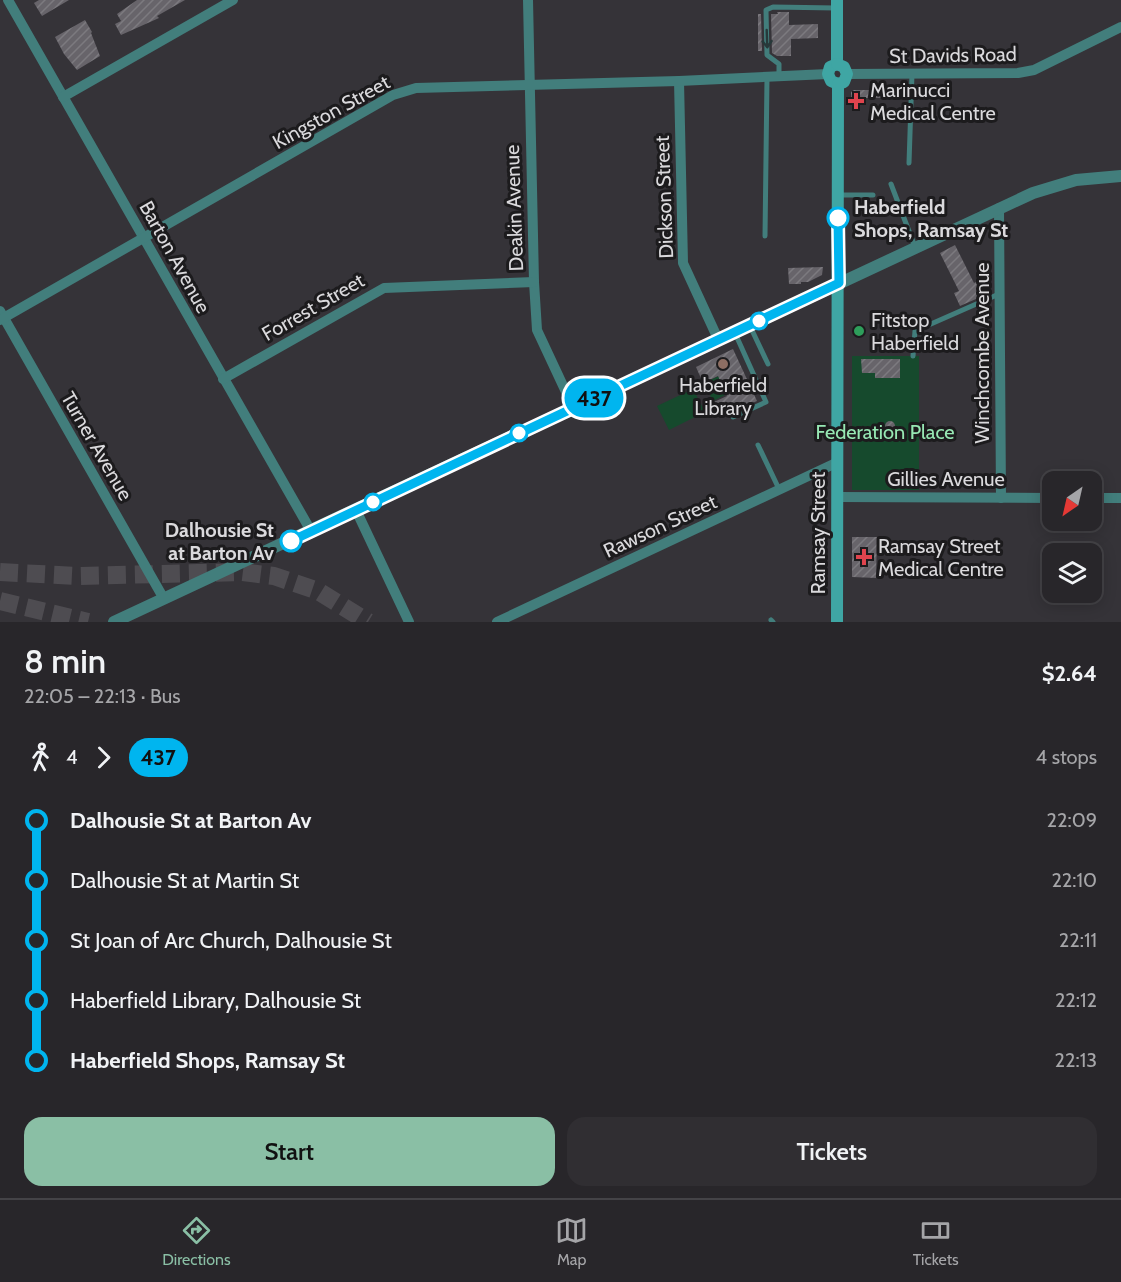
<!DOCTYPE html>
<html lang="en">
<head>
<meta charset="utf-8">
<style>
  body { margin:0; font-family:Cabin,sans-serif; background:#302e32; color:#f1f3f6; height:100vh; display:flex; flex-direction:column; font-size:22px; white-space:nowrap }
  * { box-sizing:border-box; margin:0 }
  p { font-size:20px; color:#a5a5a8 }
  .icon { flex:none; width:33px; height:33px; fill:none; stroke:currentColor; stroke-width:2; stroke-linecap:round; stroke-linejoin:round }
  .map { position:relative; height:622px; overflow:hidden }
  .drawer { display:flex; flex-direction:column; background:#28262a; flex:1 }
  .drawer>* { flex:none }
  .badge { padding:0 12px; border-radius:20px; font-size:21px; line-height:39px }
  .needle { width:39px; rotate:214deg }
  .tools { position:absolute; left:1042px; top:471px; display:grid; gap:12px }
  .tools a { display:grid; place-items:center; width:60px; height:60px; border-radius:12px; background:#28262a; box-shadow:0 3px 15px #0003,0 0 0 2px #444347; font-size:30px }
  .map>.badge { position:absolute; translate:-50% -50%; box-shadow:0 0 0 3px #fff }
  .legs { display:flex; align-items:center; gap:9px; height:66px; padding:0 24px; font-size:20px }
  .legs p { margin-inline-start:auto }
  .headline { display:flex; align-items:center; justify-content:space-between; height:102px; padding:0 24px }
  h1 { font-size:33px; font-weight:600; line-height:45px }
  .cta { display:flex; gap:12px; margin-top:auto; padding:12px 24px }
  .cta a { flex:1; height:69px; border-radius:18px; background:#8abfa5; color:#111; font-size:24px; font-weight:600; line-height:69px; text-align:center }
  .cta a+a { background:#302e32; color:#f1f3f6 }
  ul { padding:0 24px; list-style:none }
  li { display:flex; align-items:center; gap:21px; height:60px; font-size:22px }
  li i { display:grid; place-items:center; width:9px; height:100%; margin:0 8px; background:currentColor }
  li i::after { content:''; width:15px; height:15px; margin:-8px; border:4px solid; border-radius:50%; background:#28262a }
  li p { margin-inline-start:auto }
  li:first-child i { background:linear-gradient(#0000 50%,currentColor 0) }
  li:last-child i { background:linear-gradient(currentColor 50%,#0000 0) }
  .tabs { display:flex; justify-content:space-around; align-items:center; height:84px; border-top:2px solid #444347; background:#28262a; font-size:16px; color:#a5a5a8 }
  .tabs a { display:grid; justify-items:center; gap:3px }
  .tabs .active { color:#8abfa5 }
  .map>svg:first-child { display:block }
  .green { fill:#164a2d }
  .building { fill:url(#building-hatch) }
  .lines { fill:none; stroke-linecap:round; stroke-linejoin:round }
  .motorway-tunnel { stroke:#4e4c51; stroke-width:18; stroke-dasharray:18 9; stroke-linecap:butt }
  .service { stroke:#427e7c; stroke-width:5 }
  .minor { stroke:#427e7c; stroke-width:10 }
  .tertiary { stroke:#427e7c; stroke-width:12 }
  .secondary { stroke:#3fa6a4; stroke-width:12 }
  .oneway { stroke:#27393a }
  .line-1-casing { stroke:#fff; stroke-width:14 }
  .line-1 { stroke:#00b5ef; stroke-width:9 }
  .health-dot { fill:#e0444e; stroke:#1c1b1d; stroke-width:2 }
  .stop-1-dot { fill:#fff; stroke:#00b5ef; stroke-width:3 }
  .leisure-dot { fill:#2e9e5b; stroke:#1c1b1d; stroke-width:2 }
  .education-dot { fill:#8d6e63; stroke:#1c1b1d; stroke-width:2 }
  .labels { text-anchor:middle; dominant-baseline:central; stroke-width:6; stroke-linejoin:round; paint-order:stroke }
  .street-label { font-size:20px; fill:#dad9dc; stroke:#1c1b1d }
  .poi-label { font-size:20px; fill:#dad9dc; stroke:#1c1b1d; text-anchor:start }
  .stop-label { font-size:20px; font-weight:bold; fill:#dad9dc; stroke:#1c1b1d; text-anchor:start }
  .park-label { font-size:20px; fill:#97e8b4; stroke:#1c1b1d }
</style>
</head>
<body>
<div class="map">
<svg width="1121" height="622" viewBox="0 0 1121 622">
  <defs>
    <pattern id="building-hatch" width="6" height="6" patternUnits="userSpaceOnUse" patternTransform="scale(1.5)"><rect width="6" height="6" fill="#67646a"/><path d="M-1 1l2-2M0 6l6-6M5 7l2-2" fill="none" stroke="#7c7a7f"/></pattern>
  </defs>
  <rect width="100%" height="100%" fill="#353338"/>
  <g class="green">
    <rect x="852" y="356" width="67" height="134"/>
    <polygon points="723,374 731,392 713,401 704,383"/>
    <polygon points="693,389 705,412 669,430 657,406"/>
  </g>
  <g class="building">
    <polygon points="39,0 69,0 42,16 34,3"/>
    <polygon points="137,0 185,0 157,16 159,18 121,35 115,24 121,21 117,14"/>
    <polygon points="777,12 789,12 789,25 818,24 818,38 791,39 791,56 777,56 772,53 771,14 778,14"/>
    <polygon points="758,14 761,14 762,51 758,51"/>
    <polygon points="85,20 92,32 91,33 100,56 77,70 64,54 55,37"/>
    <polygon points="854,90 905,90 905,98 851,98 851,92"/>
    <polygon points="955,245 974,283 978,281 985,295 960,306 954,293 959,291 940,253"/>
    <polygon points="823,267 822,275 808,282 801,282 801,284 789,284 788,268"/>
    <polygon points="733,349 757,401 741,408 740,405 720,415 714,402 727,396 718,376 703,383 696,367"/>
    <polygon points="861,359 900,359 900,378 875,378 875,373 862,373"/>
    <circle cx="890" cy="426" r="5"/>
    <polygon points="852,537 877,537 876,578 852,577"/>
  </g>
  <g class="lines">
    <g class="motorway-tunnel">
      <polyline points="0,572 78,576 242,572 274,576 318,591 368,622"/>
      <polyline points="0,601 88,622"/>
    </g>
    <g class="service">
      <polyline points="779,76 779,64 767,55 766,10 773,7 836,8"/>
      <polyline points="909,163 912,74"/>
      <polyline points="891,184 915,247"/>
      <polyline points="838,195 873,195"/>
      <polyline points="765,236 767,78"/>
      <polyline points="750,326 768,364"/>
      <polyline points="913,356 915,331 999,294"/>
      <polyline points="733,417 766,402 735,333"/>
      <polyline points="758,445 779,489"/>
      <polyline points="771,620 773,622"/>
    </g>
    <g class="minor">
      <polyline points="8,0 311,531"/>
      <polyline points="528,0 534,282 537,330 573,407"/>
      <polyline points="847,74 1018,73 1034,70 1121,27"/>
      <polyline points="679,81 683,263 718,339"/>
      <polyline points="63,97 233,0"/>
      <polyline points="999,208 1001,498"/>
      <polyline points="0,311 164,599"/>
      <polyline points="0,320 393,95 416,88 679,81 828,74"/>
      <polyline points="223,379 384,288 534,282"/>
      <polyline points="838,497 1053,498"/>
      <polyline points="1092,498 1121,498"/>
      <polyline points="356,510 409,622"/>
      <polyline points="497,622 838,462"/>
    </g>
    <polyline class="tertiary" points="114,622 1033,193 1076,180 1121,176"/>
    <g class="secondary">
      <polyline points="837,0 837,64"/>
      <polyline points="837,64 830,67 828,74 831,81 838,84"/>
      <polyline points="837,64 844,67 847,74 844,82 838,84"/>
      <polyline points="837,622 838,84"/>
    </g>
  </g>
  <defs><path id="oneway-shaft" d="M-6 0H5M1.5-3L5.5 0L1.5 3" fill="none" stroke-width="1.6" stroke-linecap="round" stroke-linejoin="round" transform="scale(1.5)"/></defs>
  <use class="oneway" href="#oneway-shaft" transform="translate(767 39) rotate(88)"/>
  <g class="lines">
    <g class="line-1-casing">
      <polyline id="line-1" points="291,541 839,283 838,218"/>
    </g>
    <use href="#line-1" class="line-1"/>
  </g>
  <g class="health-dot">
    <path d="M853 92h6v6h6v6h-6v6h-6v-6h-6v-6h6z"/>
    <path d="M861 548h6v6h6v6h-6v6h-6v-6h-6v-6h6z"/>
  </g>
  <g class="stop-1-dot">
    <circle cx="838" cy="218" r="10"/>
    <circle cx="759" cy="321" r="8"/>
    <circle cx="519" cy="433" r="8"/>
    <circle cx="373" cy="502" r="8"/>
    <circle cx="291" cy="541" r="10"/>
  </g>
  <circle class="leisure-dot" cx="859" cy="331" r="6"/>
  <circle class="education-dot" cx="723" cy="364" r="6"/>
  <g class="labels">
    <g class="street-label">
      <text transform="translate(953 55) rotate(-1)">St Davids Road</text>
      <text transform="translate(331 112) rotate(-29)">Kingston Street</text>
      <text transform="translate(664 197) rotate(-92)">Dickson Street</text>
      <text transform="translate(514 208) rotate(-92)">Deakin Avenue</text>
      <text transform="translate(175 257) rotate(61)">Barton Avenue</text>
      <text transform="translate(313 307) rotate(-30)">Forrest Street</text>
      <text transform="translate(982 353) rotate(-90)">Winchcombe Avenue</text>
      <text transform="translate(97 446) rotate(60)">Turner Avenue</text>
      <text x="946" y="479">Gillies Avenue</text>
      <text transform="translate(660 526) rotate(-25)">Rawson Street</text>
      <text transform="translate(818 533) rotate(-90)">Ramsay Street</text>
    </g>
    <g class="poi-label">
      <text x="870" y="90">Marinucci<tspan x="870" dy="23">Medical Centre</tspan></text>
      <text x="871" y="320">Fitstop<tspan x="871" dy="23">Haberfield</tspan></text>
      <text x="723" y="385" text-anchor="middle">Haberfield<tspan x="723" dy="23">Library</tspan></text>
      <text x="878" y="546">Ramsay Street<tspan x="878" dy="23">Medical Centre</tspan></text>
    </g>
    <g class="stop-label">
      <text x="854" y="207">Haberfield<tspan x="854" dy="23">Shops, Ramsay St</tspan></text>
      <text x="274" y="530" text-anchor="end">Dalhousie St<tspan x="274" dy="23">at Barton Av</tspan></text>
    </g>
    <g class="park-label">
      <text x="885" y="432">Federation Place</text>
    </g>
  </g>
</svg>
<div class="tools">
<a><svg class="needle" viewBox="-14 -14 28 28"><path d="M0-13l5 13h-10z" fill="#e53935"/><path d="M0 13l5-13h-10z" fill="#a5a5a8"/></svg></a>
<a><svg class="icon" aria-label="layers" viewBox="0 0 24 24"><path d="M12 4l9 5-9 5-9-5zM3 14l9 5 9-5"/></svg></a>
</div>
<b class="badge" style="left:594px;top:398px;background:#00b5ef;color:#111">437</b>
</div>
<section class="drawer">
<div class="headline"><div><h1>8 min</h1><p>22:05 – 22:13 · Bus</p></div><b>$2.64</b></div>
<div class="legs"><svg class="icon" aria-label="walk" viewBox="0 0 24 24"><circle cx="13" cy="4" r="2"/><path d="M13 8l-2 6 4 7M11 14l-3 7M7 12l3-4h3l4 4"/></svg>4<svg class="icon" aria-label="forward" viewBox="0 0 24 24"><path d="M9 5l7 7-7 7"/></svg><b class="badge" style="background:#00b5ef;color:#111">437</b><p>4 stops</p></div>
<ul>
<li><i style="color:#00b5ef"></i><b>Dalhousie St at Barton Av</b><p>22:09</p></li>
<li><i style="color:#00b5ef"></i><span>Dalhousie St at Martin St</span><p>22:10</p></li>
<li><i style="color:#00b5ef"></i><span>St Joan of Arc Church, Dalhousie St</span><p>22:11</p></li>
<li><i style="color:#00b5ef"></i><span>Haberfield Library, Dalhousie St</span><p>22:12</p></li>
<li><i style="color:#00b5ef"></i><b>Haberfield Shops, Ramsay St</b><p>22:13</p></li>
</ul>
<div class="cta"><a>Start</a><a>Tickets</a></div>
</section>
<nav class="tabs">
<a class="active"><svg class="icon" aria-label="directions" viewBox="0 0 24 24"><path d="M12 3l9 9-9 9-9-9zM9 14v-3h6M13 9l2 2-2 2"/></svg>Directions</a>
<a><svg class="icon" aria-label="map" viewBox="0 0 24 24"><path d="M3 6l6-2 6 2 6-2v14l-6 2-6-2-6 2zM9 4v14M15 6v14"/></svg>Map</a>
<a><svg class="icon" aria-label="tickets" viewBox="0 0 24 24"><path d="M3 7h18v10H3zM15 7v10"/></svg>Tickets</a>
</nav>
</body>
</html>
